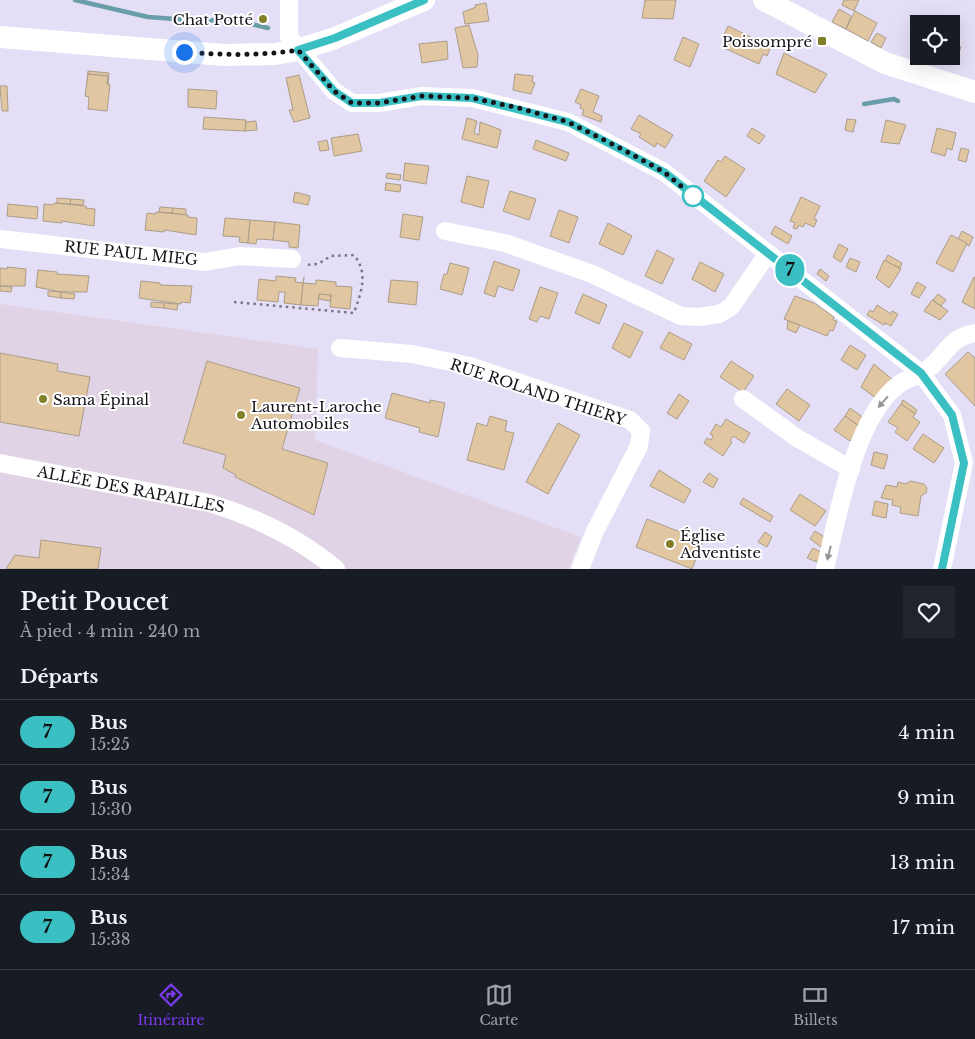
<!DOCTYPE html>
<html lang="fr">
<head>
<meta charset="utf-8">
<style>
  body { margin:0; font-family:"Libre Baskerville",serif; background:#20242c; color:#f1f3f6; height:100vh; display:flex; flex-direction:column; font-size:19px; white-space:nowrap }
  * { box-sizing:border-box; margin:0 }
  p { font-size:16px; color:#9ea1a6 }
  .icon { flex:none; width:28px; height:28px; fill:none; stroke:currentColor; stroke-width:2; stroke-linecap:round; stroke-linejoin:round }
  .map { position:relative; height:569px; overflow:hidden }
  .side { display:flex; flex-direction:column; background:#171b24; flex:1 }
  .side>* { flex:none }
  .badge { padding:0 10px; border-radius:16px; font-size:18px; line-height:32px }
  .fabs { position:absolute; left:910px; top:15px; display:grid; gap:10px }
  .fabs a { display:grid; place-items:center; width:50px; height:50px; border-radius:0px; background:#171b24; box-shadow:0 5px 20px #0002; font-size:25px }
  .you { position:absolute; width:25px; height:25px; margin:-12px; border:4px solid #fff; border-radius:50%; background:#1a73e8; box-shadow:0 0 0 8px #1a73e833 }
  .map>.badge { position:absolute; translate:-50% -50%; box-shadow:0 0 0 2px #fff }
  h2 { padding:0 20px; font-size:19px; line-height:45px }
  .round { display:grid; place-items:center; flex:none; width:52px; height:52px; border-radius:0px; background:#20242c }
  .headline { display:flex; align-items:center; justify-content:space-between; height:85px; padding:0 20px }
  h1 { font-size:24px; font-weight:600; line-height:38px }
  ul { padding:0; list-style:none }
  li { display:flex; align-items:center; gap:15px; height:65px; padding:0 20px; border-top:1px solid #363941 }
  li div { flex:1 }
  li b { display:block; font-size:19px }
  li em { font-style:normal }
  li .badge { min-width:55px; font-weight:700; text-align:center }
  .tab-bar { display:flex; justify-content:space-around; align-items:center; height:70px; border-top:1px solid #363941; background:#171b24; font-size:14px; color:#9ea1a6 }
  .tab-bar a { display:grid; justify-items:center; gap:2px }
  .tab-bar .active { color:#7c3aed }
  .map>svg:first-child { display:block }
  .commercial { fill:#e1d3e6 }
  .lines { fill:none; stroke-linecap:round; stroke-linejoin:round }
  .stream { stroke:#699da7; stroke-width:4.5 }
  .building { fill:#e0c6a1; stroke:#ab9d89 }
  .path { stroke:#7a7686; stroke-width:2.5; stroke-dasharray:2.5 4; stroke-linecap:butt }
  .minor { stroke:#fff; stroke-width:18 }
  .major { stroke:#fff; stroke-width:22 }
  .oneway { fill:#969598 }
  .line-casing { stroke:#fff; stroke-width:11 }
  .line { stroke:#3ac0c3; stroke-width:8 }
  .walk { stroke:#16131b; stroke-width:5; stroke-dasharray:0 9 }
  .poi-dot { fill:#828029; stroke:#fff; stroke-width:2 }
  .stop-dot { fill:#fff; stroke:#3ac0c3; stroke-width:2.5 }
  .labels { text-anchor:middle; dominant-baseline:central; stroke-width:4; stroke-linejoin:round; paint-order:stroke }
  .poi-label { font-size:15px; fill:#16131b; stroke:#fff; text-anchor:start }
  .street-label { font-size:15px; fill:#16131b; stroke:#fff }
</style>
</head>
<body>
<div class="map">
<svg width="975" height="569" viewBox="0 0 975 569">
  <rect width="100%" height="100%" fill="#e4def6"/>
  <polygon class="commercial" points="0,304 318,349 315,440 581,537 568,569 0,569"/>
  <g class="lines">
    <g class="stream">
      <polyline points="75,0 148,17 203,21 231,19 268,28"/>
      <polyline points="864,104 894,99 898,101"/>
    </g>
  </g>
  <g class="building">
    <polygon points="645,0 676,0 673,19 642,18"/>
    <polygon points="844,0 859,0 854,11 842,5"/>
    <polygon points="486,3 489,21 465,24 463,12 476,7 475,5"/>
    <polygon points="839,9 851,16 846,29 832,22"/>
    <polygon points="855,11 877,23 868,41 846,29"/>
    <polygon points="469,25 478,55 477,67 463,68 455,28"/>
    <polygon points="728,26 771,47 767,56 763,54 759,64 722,47 727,37 724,35"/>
    <polygon points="877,33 886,38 881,48 871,42"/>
    <polygon points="683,37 699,44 690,67 674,60"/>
    <polygon points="447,41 448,59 422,63 419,44"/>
    <polygon points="952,45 961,47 958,55 953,53 951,56"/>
    <polygon points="784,53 827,74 815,93 776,74"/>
    <polygon points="88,71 109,73 108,85 108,76 88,74 87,83"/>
    <polygon points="88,74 108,76 107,84 110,85 107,111 88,109 89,97 85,96"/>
    <polygon points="515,74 533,76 532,82 535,83 531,94 513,90"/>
    <polygon points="299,75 310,118 294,122 289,110 293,110 286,78"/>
    <polygon points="0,86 7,86 8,111 2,111"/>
    <polygon points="188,89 217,91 216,109 188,107"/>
    <polygon points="581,89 599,96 593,112 602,116 601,122 582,115 584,110 580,108 581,105 575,102"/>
    <polygon points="639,115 673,135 665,148 657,143 655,147 639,137 641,134 631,129"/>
    <polygon points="204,117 246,120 245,131 203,129"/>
    <polygon points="467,118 477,121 474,133 479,135 480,122 501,130 497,148 462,139"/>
    <polygon points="847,119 856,120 853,132 845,130"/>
    <polygon points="886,120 906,125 899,144 881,142"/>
    <polygon points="256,121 257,130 245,131 246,122"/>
    <polygon points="752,128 765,136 759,144 747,136"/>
    <polygon points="937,128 956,133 952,150 947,148 945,156 931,152"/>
    <polygon points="358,134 362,151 334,156 331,138"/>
    <polygon points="327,140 329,150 320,151 318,142"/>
    <polygon points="536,140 569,153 566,161 533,149"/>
    <polygon points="961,148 969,150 966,162 958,160"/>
    <polygon points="725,156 745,169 726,197 704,181 718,160 721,162"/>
    <polygon points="405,163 429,166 426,184 403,180"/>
    <polygon points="387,173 401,175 400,180 386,178"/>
    <polygon points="467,176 489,181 483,208 461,202"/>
    <polygon points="386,183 401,185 400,192 385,190"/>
    <polygon points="510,191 536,199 529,220 503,211"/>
    <polygon points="295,192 310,196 308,205 293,202"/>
    <polygon points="801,197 820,206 814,219 817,220 814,227 805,223 803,227 799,225 797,229 793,228 795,223 790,221"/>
    <polygon points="57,198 71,199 70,204 57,203"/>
    <polygon points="71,199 84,200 83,205 70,204"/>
    <polygon points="54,203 86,206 86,208 95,209 94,226 62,221 62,223 43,221 44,204 53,205"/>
    <polygon points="8,204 38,207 37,219 7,216"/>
    <polygon points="160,207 173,208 172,213 159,212"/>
    <polygon points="173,208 186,209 186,215 172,213"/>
    <polygon points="559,210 578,217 569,243 550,236"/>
    <polygon points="156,212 188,215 188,217 197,218 196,235 165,230 164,232 145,230 147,213 156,214"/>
    <polygon points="403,214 423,217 419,240 400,237"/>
    <polygon points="225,218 250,220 248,243 239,242 240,237 223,236"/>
    <polygon points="250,220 275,222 273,240 257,239 256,244 248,243"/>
    <polygon points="275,222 300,225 298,248 289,247 289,242 273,240"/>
    <polygon points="608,223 632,236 623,255 599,244"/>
    <polygon points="775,226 792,236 788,244 771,234"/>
    <polygon points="962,231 973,237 969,246 958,239"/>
    <polygon points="951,235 967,243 953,272 936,263"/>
    <polygon points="839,244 848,249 841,262 833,257"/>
    <polygon points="657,250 674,259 662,284 645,276"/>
    <polygon points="888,255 902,263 900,268 885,261"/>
    <polygon points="850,258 860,262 856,272 846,267"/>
    <polygon points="884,260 901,269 889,288 876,278"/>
    <polygon points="494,261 520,270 513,291 498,286 495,297 484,293"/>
    <polygon points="700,262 724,274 715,292 692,279"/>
    <polygon points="450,263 469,268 462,295 440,289 444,274 447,274"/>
    <polygon points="7,267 26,269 25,286 0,286 0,268 7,269"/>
    <polygon points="820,269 829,276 826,281 817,274"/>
    <polygon points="38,270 57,272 57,274 89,276 87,292 61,292 36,287"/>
    <polygon points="276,276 296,278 295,282 303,283 304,277 301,305 284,303 285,292 279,292 278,302 257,300 259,279 276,281"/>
    <polygon points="974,277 975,277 975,309 962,302"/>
    <polygon points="316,280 336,282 336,286 352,287 350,309 330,307 331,295 319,294 318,306 301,305 303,283 316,284"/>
    <polygon points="391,280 418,282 416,305 388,302"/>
    <polygon points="141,281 160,283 160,285 192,286 190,303 181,302 181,304 139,298"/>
    <polygon points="917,282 926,287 919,298 911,294"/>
    <polygon points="0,286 12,287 11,292 0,291"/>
    <polygon points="540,287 558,293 549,319 540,316 537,322 529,319"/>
    <polygon points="48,291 61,292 61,298 48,296"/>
    <polygon points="61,292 75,294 74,299 61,298"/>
    <polygon points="319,294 331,295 330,301 319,299"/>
    <polygon points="583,294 607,305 599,324 575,313"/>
    <polygon points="938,294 946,300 941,306 933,300"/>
    <polygon points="795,296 814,303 834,317 833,320 837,321 833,331 830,330 827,336 784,319"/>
    <polygon points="932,300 948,311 940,320 924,311"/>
    <polygon points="151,302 164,303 164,308 151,307"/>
    <polygon points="164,303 178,304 177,310 164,308"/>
    <polygon points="877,305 891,314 892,311 898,314 891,326 885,323 884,325 867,315 870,310 873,312"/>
    <polygon points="788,321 800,325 796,333 787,329"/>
    <polygon points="624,323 643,332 630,358 612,348"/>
    <polygon points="669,332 692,344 684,360 660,348"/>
    <polygon points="850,345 866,355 857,370 841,360"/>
    <polygon points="968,352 975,358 975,406 945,374"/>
    <polygon points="0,353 58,364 57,371 90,377 79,436 0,422"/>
    <polygon points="207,361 300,388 282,449 328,463 314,515 235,477 236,475 223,468 226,455 183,443"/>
    <polygon points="731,361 754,376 743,392 720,377"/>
    <polygon points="874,364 894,381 877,399 861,387"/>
    <polygon points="787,389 810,405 799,421 776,404"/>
    <polygon points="392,393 430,403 430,400 445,403 438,437 419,432 420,428 385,418"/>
    <polygon points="679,394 689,401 677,419 667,413"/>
    <polygon points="903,400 917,410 915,414 901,404"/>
    <polygon points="901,404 915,414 913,417 920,422 907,441 895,432 898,428 888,422"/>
    <polygon points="850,408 864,418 858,425 845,416"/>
    <polygon points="490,416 507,421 505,431 514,433 504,470 467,460 477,423 487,426"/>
    <polygon points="845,416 860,427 850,441 834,430"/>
    <polygon points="726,419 750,433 744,443 733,436 730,441 732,442 723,456 704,443 707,438 711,440 713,436 710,434 716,424 721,427"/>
    <polygon points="558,423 580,435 548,494 526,482"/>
    <polygon points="923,434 944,448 934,463 913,449"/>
    <polygon points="874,452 888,455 884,469 871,465"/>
    <polygon points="659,470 691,490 684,503 650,486"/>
    <polygon points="709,473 718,479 713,488 703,482"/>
    <polygon points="910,481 924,484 927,488 926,493 921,496 918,516 900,513 901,507 892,505 893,500 881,498 886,485 897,487 898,482 906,484"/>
    <polygon points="800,494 826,511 815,526 790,510"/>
    <polygon points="743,498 773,516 770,522 740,504"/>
    <polygon points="875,501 888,504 886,518 872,515"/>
    <polygon points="647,519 703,541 692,569 636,547"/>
    <polygon points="815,531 826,538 821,547 810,539"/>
    <polygon points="765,532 772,537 767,547 758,542"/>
    <polygon points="41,540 101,548 98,569 6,569 15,555 39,558"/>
    <polygon points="813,548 823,553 820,563 807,558"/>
  </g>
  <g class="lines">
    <path class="path" d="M234 302 354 313C361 292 369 274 354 255L331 256 318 264 306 265"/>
    <g class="minor">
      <polyline points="289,0 289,37 334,91 352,103 379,103 422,96 472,98 568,122 664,172 921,373 952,415 964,463 942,569"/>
      <polyline points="445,231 505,243 592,274 681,316 699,317 719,314 731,307 768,253"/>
      <polyline points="0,239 205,262 240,256 292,259"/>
      <polyline points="340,348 412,354 470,366 630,420 641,431 639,446 595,531 580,569"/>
      <polyline points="743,399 797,438 851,469"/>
      <path d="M0 463 209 503C255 517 299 538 336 569"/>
      <path d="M825 569C838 516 854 419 898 385 907 378 919 376 928 369 947 354 948 338 975 333"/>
    </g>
    <g class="major">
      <polyline points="764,0 885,63 975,92"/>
      <polyline points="0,37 224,55 275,54 298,50 335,38 424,0"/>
    </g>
  </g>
  <defs><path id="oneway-solid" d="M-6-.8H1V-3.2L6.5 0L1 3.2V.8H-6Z" transform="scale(1.25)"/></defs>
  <g class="oneway">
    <use href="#oneway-solid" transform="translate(883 402) rotate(131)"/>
    <use href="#oneway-solid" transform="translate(829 553) rotate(104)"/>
  </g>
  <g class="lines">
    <g class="line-casing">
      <polyline id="line" points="424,0 335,38 298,50 334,91 352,103 379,103 422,96 472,98 568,122 664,172 921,373 952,415 964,463 942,569"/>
    </g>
    <use href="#line" class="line"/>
    <path class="walk" d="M184 52C222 55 260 56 298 50L334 91 352 103H379L422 96 472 98 519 108 568 122 622 149 664 172 693 196"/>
  </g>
  <g class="poi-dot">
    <circle cx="263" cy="19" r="5"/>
    <rect x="817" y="36" width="10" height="10" rx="2.5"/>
    <circle cx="43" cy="399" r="5"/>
    <circle cx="241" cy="415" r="5"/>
    <circle cx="670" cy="544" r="5"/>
  </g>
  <circle class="stop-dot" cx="693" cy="196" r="10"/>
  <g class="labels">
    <g class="poi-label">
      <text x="253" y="19" text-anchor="end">Chat Potté</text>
      <text x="812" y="41" text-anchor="end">Poissompré</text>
      <text x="53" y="399">Sama Épinal</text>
      <text x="251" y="406">Laurent-Laroche<tspan x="251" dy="17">Automobiles</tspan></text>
      <text x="680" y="535">Église<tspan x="680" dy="17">Adventiste</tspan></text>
    </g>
    <g class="street-label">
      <text transform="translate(131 253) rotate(6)">RUE PAUL MIEG</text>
      <text transform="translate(538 392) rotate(18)">RUE ROLAND THIERY</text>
      <text transform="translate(131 489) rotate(11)">ALLÉE DES RAPAILLES</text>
    </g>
  </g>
</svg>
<div class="fabs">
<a><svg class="icon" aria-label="locate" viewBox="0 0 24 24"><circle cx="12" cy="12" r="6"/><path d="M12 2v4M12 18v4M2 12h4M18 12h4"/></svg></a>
</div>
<div class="you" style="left:184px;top:52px"></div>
<b class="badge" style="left:790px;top:270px;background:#3ac0c3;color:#111">7</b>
</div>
<section class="side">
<div class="headline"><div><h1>Petit Poucet</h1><p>À pied · 4 min · 240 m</p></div><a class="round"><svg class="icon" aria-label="heart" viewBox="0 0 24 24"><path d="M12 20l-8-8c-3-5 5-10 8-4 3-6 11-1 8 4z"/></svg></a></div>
<h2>Départs</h2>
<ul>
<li><span class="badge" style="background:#3ac0c3;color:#111">7</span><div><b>Bus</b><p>15:25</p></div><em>4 min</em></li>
<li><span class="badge" style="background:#3ac0c3;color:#111">7</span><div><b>Bus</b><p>15:30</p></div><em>9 min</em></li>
<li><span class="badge" style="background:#3ac0c3;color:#111">7</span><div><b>Bus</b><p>15:34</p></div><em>13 min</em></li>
<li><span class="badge" style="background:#3ac0c3;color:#111">7</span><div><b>Bus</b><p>15:38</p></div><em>17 min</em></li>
</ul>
</section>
<nav class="tab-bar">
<a class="active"><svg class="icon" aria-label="directions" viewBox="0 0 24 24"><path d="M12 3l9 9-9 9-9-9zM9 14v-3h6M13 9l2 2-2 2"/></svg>Itinéraire</a>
<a><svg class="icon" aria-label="map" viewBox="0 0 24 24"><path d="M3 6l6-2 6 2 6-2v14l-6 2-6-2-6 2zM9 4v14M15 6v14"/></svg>Carte</a>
<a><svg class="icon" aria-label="tickets" viewBox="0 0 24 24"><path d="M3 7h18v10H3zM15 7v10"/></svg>Billets</a>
</nav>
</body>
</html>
